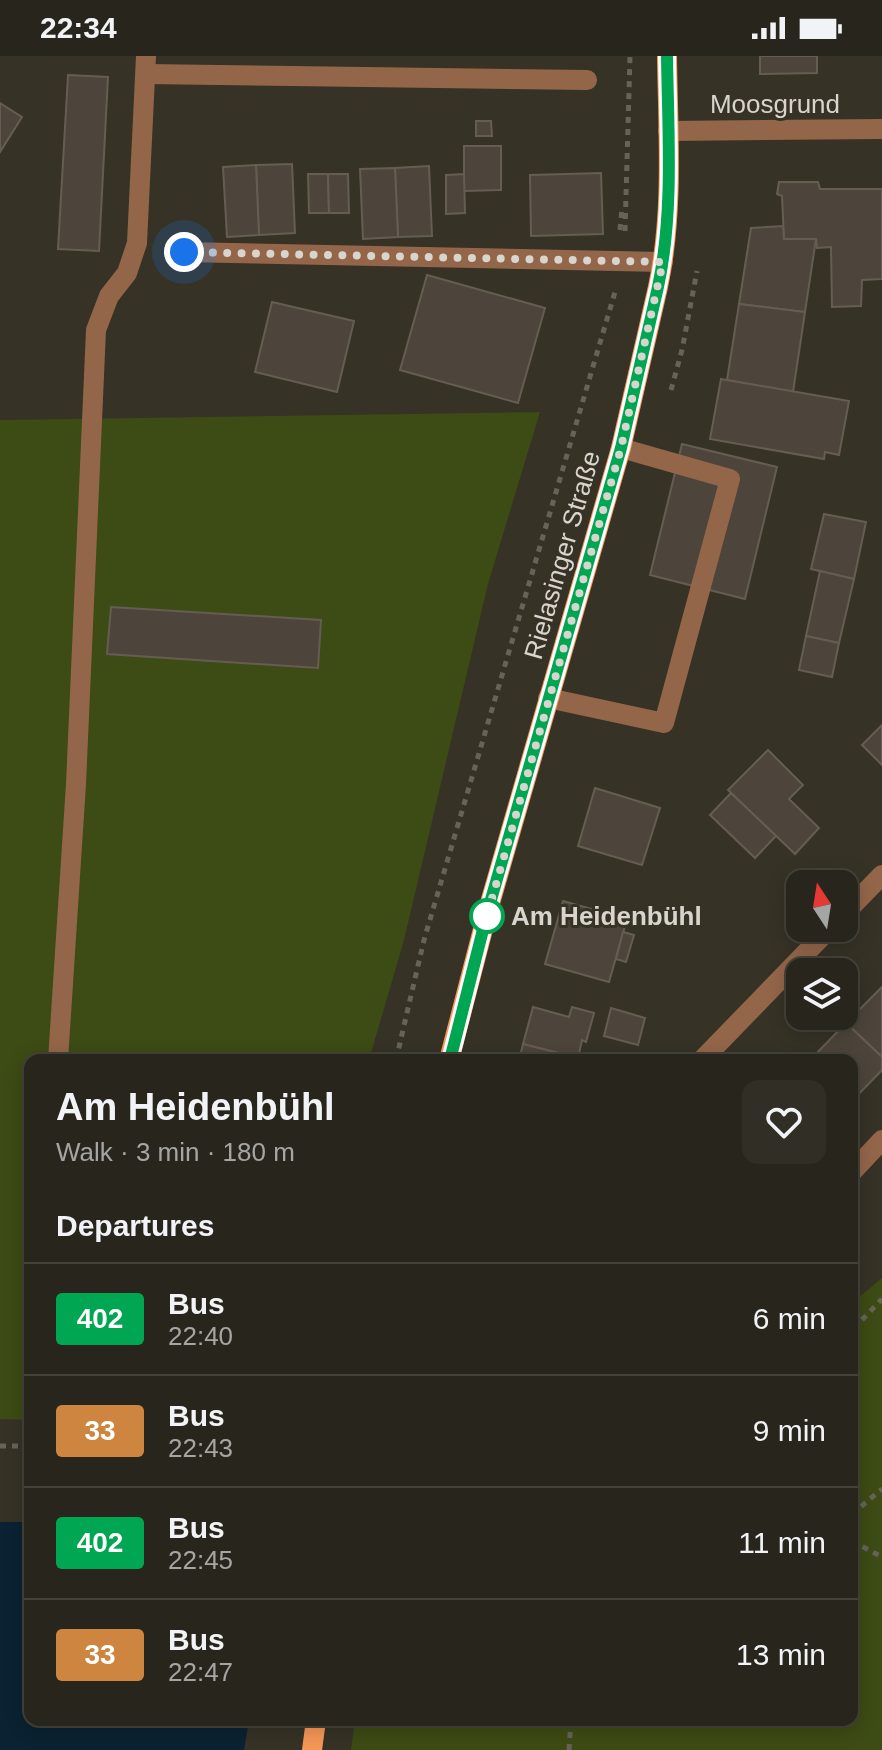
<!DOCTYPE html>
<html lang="en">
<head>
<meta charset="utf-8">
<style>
  body { margin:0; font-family:Arial,sans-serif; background:#302e25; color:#f1f3f6; height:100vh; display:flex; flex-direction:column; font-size:30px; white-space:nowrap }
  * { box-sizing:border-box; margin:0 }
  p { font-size:26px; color:#a5a5a3 }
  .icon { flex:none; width:44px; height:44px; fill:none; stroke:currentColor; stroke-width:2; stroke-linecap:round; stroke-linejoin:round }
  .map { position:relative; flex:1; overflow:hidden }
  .sheet { position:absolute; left:24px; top:998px; width:834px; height:672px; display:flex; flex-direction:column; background:#28261c; border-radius:16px; box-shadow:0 4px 20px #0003,0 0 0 2px #44433b }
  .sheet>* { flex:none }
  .badge { padding:0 16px; border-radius:6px; font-size:28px; line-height:52px }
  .needle { width:52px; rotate:348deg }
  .controls { position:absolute; left:786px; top:814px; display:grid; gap:16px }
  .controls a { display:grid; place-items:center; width:72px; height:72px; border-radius:16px; background:#28261c; box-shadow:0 4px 20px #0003,0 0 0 2px #44433b; font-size:40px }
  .you { position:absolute; width:40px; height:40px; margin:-20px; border:6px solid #fff; border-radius:50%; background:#1a73e8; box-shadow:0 0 0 12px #1a73e833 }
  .map>.badge { position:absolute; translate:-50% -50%; box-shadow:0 0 0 4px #fff }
  h2 { padding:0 32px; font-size:30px; line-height:72px }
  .round { display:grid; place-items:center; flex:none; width:84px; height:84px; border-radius:16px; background:#302e25 }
  .summary { display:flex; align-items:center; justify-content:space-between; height:136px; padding:0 32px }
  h1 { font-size:38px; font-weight:700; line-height:60px }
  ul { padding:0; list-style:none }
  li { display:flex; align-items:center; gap:24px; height:112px; padding:0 32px; border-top:2px solid #44433b }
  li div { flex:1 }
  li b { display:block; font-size:30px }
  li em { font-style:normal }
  li .badge { min-width:88px; font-weight:700; text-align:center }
  .status { display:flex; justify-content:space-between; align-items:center; height:56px; padding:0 40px; background:#28261c; direction:ltr }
  .status svg { height:22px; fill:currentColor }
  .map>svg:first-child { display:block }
  .green { fill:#3d4b14 }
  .water { fill:#0a2231 }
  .building { fill:#4d453b; stroke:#665d52; stroke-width:2 }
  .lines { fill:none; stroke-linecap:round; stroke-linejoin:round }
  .path { stroke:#676359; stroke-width:5; stroke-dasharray:6 6; stroke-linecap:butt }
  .minor { stroke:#946649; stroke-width:20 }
  .major { stroke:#f59757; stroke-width:20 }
  .line-casing { stroke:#fff; stroke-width:18 }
  .line { stroke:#00a651; stroke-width:12 }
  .walk { stroke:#d8d5ce; stroke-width:8; stroke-dasharray:0 14.4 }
  .stop-dot { fill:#fff; stroke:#00a651; stroke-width:4 }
  .labels { text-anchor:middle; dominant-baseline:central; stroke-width:6; stroke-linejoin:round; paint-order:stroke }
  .street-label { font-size:26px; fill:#d8d5ce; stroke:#363226 }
  .stop-label { font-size:26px; font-weight:bold; fill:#d8d5ce; stroke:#363226; text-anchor:start }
</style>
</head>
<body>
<div class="status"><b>22:34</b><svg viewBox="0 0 49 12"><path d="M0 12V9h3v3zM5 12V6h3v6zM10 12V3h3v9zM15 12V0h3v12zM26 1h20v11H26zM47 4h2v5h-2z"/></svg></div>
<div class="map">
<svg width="882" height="1694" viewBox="0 0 882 1694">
  <rect width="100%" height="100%" fill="#363226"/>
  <g class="green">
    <polygon points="540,356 488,528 404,884 369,1004 30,1004 30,1364 0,1363 0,364"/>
    <polygon points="882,1222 882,1694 351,1694 355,1664 852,1664 852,1236 858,1242"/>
  </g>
  <polygon class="water" points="0,1466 30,1466 30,1664 249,1664 244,1694 0,1694"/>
  <g class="building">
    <polygon points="760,0 817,0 817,17 760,18"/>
    <polygon points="68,19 108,21 99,195 58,193"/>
    <polygon points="0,47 22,61 0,96"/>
    <polygon points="476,65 491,65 492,80 476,80"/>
    <polygon points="464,90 501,90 501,134 464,135"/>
    <polygon points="292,108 295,177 259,179 256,109"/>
    <polygon points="256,109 259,179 227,181 223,111"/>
    <polygon points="429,110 432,180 398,181 395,112"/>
    <polygon points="395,112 398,181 363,183 360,113"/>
    <polygon points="601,117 603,178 531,180 530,119"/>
    <polygon points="308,118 328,118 329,157 309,157"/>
    <polygon points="328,118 348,118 349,157 329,157"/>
    <polygon points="464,118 465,157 446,158 446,119"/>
    <polygon points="779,126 818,126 820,133 882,133 882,223 862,224 861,250 832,251 831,191 817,192 816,183 784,183 782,140 777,138"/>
    <polygon points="783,170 784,183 816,183 805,256 739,248 751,172"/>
    <polygon points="427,219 545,252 518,347 400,314"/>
    <polygon points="272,246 354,265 337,336 255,316"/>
    <polygon points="739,248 805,256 793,336 727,324"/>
    <polygon points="721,323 849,345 839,399 825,396 824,403 710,383"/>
    <polygon points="682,388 777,411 745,543 650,519"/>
    <polygon points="824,458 866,466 854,523 811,513"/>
    <polygon points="820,515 854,523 839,587 806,580"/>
    <polygon points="111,551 321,564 318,612 107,598"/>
    <polygon points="806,580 839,587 832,621 799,614"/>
    <polygon points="882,669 882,709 862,689"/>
    <polygon points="768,694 803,729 789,743 819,772 795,798 728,734"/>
    <polygon points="595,732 660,752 642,809 578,790"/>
    <polygon points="731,737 776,780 755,802 710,759"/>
    <polygon points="563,845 627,863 609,926 545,908"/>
    <polygon points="623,876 634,879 626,906 616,903"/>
    <polygon points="882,931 882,1001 846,967"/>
    <polygon points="533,951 569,961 572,951 594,957 586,986 582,984 578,1002 523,988"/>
    <polygon points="611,952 645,962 638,989 604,980"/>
    <polygon points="846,967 882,1001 882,1014 852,1045 852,1004 810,1004"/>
    <polygon points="523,988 578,1002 577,1004 519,1004"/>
  </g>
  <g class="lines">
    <g class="path">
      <polyline points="620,174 622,152"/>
      <polyline points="625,175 630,0"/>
      <polyline points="671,334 682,294 697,215"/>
      <polyline points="396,1004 424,884 615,236"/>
      <polyline points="852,1270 859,1267 882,1243"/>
      <polyline points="0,1390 30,1390"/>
      <polyline points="852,1458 882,1433"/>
      <polyline points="852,1485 882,1501"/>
      <polyline points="569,1694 571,1664"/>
    </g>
    <g class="minor">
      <polyline points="146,18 587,24"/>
      <polyline points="668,75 882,73"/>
      <polyline points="184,196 663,206"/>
      <polyline points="548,642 664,667 730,423 621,392"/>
      <polyline points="844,858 882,819"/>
      <polyline points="58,1004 76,728 96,274 109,240 127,217 137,187 146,0"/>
      <polyline points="702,1004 830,872"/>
      <polyline points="852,1116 882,1084"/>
    </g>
    <g class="major">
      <path d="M449 1004 488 854 621 392 658 231C674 156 668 76 667 0"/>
      <polyline points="312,1694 316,1664"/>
    </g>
  </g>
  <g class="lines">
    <g class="line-casing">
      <path id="line" d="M450 1004 488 854 621 392 658 231C674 156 668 76 667 0"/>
    </g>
    <use href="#line" class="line"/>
    <polyline class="walk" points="184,196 663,206 621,392 487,860"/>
  </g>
  <circle class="stop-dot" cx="487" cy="860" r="16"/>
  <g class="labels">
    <g class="street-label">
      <text x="775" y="48">Moosgrund</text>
      <text transform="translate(562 499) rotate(-74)">Rielasinger Straße</text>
    </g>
    <g class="stop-label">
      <text x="511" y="860">Am Heidenbühl</text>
    </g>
  </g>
</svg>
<div class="controls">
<a><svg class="needle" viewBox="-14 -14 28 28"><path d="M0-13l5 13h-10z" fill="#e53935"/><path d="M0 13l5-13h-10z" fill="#a5a5a3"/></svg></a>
<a><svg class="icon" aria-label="layers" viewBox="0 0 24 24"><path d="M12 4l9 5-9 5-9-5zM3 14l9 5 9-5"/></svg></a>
</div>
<div class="you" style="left:184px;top:196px"></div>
<section class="sheet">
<div class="summary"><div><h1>Am Heidenbühl</h1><p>Walk · 3 min · 180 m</p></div><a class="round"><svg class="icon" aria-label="heart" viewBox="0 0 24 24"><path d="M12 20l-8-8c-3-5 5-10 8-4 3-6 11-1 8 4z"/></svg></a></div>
<h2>Departures</h2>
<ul>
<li><span class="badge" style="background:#00a651;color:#fff">402</span><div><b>Bus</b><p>22:40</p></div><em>6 min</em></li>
<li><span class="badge" style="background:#cd853f;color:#fff">33</span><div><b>Bus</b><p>22:43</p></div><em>9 min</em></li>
<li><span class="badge" style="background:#00a651;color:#fff">402</span><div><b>Bus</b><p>22:45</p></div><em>11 min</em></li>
<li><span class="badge" style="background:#cd853f;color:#fff">33</span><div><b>Bus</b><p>22:47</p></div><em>13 min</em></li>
</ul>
</section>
</div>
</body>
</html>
